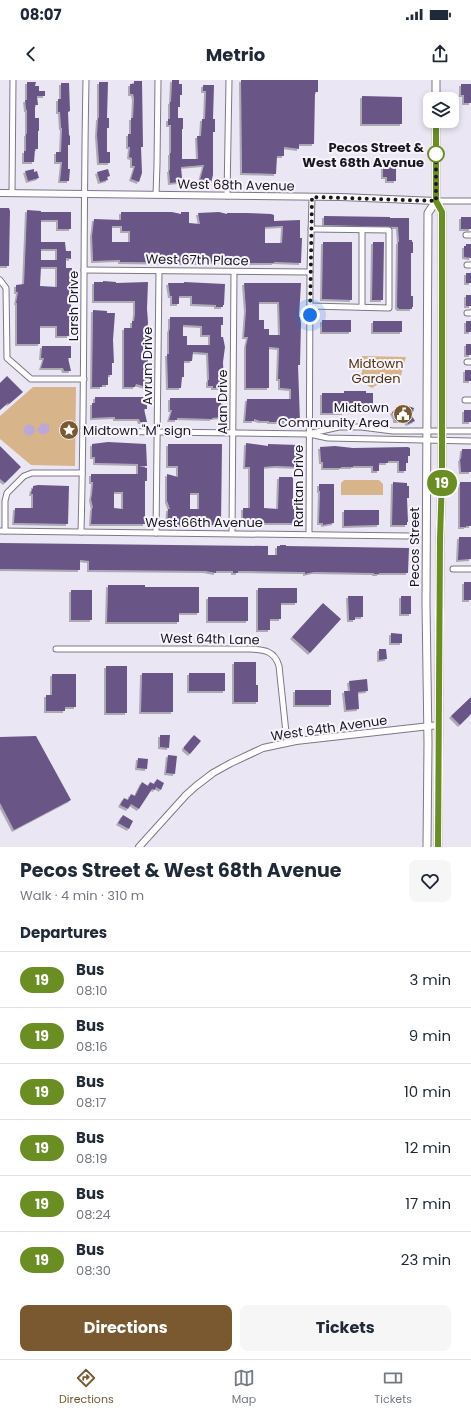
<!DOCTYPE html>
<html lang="en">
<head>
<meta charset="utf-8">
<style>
  body { margin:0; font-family:Poppins,sans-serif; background:#f6f6f7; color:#1f2937; height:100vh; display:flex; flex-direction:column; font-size:15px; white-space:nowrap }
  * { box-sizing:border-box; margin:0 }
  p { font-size:13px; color:#747a83 }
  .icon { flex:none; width:22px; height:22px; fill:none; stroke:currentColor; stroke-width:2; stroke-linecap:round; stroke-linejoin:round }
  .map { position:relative; height:767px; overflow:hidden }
  .side { display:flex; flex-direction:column; background:#fff; flex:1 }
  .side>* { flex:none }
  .badge { padding:0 8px; border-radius:13px; font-size:14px; line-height:26px }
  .buttons { position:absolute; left:423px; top:12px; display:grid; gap:8px }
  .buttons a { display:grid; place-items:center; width:36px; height:36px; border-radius:8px; background:#fff; box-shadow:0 2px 6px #0003; font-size:20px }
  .you { position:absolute; width:20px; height:20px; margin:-10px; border:3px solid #fff; border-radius:50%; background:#1a73e8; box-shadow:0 0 0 6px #1a73e833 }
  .map>.badge { position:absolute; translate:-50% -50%; box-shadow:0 0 0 2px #fff }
  h2 { padding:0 20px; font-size:15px; line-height:36px }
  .round { display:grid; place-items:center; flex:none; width:42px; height:42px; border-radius:8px; background:#f6f6f7 }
  .headline { display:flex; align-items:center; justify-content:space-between; height:68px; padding:0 20px }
  h1 { font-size:19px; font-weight:700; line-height:30px }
  .action { display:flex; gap:8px; margin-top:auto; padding:8px 20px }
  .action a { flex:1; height:46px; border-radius:8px; background:#7a5930; color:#fff; font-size:16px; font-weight:700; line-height:46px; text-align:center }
  .action a+a { background:#f6f6f7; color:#1f2937 }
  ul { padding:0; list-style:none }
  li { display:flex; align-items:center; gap:12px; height:56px; padding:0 20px; border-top:1px solid #e0e1e3 }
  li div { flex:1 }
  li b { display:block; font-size:15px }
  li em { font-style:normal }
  li .badge { min-width:44px; font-weight:700; text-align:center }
  .status { display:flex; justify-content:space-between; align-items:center; height:28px; padding:0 20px; background:#fff; direction:ltr }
  .status svg { height:11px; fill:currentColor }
  header { display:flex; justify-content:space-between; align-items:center; height:52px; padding:0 20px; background:#fff; font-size:18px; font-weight:700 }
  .menu { display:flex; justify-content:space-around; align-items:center; height:56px; border-top:1px solid #e0e1e3; background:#fff; font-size:11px; color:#747a83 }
  .menu a { display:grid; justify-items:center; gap:2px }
  .menu .on { color:#7a5930 }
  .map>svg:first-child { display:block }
  .green { fill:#d7b489 }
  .water { fill:#bca7dc }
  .building { fill:#695686; fill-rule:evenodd; filter:url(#shadow) }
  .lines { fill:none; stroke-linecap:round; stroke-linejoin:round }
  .minor-casing { stroke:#7d7885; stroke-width:7 }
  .tertiary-casing { stroke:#7d7885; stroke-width:8 }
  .secondary-casing { stroke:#7d7885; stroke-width:9 }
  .minor { stroke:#fff; stroke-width:5 }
  .tertiary { stroke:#fff; stroke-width:6 }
  .secondary { stroke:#fff; stroke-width:7 }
  .line-casing { stroke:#fff; stroke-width:9 }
  .line { stroke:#6b8e23; stroke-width:6 }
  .walk { stroke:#1a181d; stroke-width:4; stroke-dasharray:0 7.2 }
  .stop-dot { fill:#fff; stroke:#6b8e23; stroke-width:2 }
  .labels { text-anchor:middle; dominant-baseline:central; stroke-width:4; stroke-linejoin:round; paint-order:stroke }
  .stop-label { font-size:13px; font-weight:bold; fill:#1a181d; stroke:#f7f4fd; text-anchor:end }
  .street-label { font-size:13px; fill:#1a181d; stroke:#f7f4fd }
  .park-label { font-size:13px; fill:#4f340e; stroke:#f7f4fd }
  .poi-label { font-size:13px; fill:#1a181d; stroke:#f7f4fd; text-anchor:end }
</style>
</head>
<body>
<div class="status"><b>08:07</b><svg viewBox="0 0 49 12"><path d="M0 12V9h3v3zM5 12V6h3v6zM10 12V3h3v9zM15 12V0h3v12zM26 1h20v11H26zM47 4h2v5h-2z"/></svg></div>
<header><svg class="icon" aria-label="back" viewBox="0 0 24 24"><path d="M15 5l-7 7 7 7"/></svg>Metrio<svg class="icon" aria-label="share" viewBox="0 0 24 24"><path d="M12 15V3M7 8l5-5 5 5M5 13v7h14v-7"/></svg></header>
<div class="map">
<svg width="471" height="767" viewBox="0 0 471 767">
  <defs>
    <filter id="shadow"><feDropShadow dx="-2" dy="2" stdDeviation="0" flood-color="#0004"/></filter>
  </defs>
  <rect width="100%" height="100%" fill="#ebe6f4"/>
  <g class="green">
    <path d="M362 276 406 277 399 303C389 298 381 302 372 308L358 300 359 298 356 297V293H362Z"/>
    <polygon points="33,307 76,307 75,386 31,385 0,359 0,336"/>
    <polygon points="344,400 379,400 383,404 383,415 341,415 341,403"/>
  </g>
  <g class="water">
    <polygon points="42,343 49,345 49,352 45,354 41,354 37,351 38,348 41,347 40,345"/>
    <circle cx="29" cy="350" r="5.5"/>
  </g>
  <g class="building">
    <polygon points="172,0 179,0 179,4 182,4 182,15 180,15 180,27 178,27 178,38 183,38 183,49 182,49 182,79 198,79 197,56 201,56 202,39 205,39 206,11 203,11 203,5 214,5 213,39 215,39 215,52 213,52 213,95 211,103 200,100 204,85 181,87 182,98 179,98 180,102 170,103 169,90 170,90 170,73 171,73 171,45 168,45 168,39 170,39 170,22 171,22"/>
    <polygon points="241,0 318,0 318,12 315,12 314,64 299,64 299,69 284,67 284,76 277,76 276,94 242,93"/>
    <polygon points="134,1 142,1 143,67 141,67 142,93 139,102 131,99 135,86 132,86 132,78 129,77 130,67 128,67 128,54 131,54 131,38 133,38 134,18 133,14 130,14 130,4 134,4"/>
    <polygon points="27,2 36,2 35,6 39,6 39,11 45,11 45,16 37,16 38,25 35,25 35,38 39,38 39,51 38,51 38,69 35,69 34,82 24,82 24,71 26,71 26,54 27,54 27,30 26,30 25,20 27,20"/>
    <polygon points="99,2 108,2 107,38 109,38 109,48 107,48 107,72 110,72 110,83 99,83 97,55 98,38 99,38"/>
    <polygon points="61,3 69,3 70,31 68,32 69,55 70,56 70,65 68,65 68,89 70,89 69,101 60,101 62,82 56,82 56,72 61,72 62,48 61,48 60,32 58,32 58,19 61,19"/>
    <polygon points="461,4 471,4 471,23 464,23 464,15 461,15"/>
    <polygon points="362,16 402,17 402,44 362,44"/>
    <polygon points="385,79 396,79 396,101 387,101 387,97 383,97 383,85 385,85"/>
    <polygon points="34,89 34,92 37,91 39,98 28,101 25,91"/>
    <polygon points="108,89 110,96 107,97 108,100 100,102 97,92"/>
    <polygon points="0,128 9,128 10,131 9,186 0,186"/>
    <path d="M27 130 41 131V132H71V149H58V140H41V162H65L66 171H71V179L66 178V188H72V202H71L70 219 71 225 70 240H72V246H70L69 256H57V246H40V264H17V223H16L18 212H16V205L24 204ZM41 169H57V180H41ZM41 187H57V207L40 206Z"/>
    <path d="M121 132H172L181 134V132H189V143L200 144 198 133 219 132 227 134V133H247L271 134 274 135V141L300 140V158H302L301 183 274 182V183H242V182H225L223 181 201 183 120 182V180L93 181 92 156 94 139 121 140ZM112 146H122V151H130V162H112ZM283 146 282 163H265V147Z"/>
    <polygon points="324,136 390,137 390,138 409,138 409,160 412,160 412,162 413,162 413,173 411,173 411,216 413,216 413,227 412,227 412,229 399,229 397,227 398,162 399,162 398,147 324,145"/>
    <rect x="461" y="137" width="10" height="12"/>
    <polygon points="323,162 352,162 352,220 322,219"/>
    <polygon points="373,162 384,162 383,220 372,220"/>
    <polygon points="466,164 471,164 471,178 464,177 464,166 466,166"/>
    <rect x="466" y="193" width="5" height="10"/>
    <polygon points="103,201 116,202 116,203 148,202 147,229 148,242 146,268 146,279 148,279 148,286 146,286 146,307 136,304 135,307 124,307 124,248 132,248 132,241 134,241 135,233 135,221 94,221 94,202 103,202"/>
    <polygon points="184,202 225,204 224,225 223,225 223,227 216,227 216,225 192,224 192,216 179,216 179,224 172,224 172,216 170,216 168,203 184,203"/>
    <path d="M244 203H301L299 237H300L301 243 300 285H298L300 342H269V341H260L254 339V341H245L247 319H291V309L280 308V299H278L279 268 269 267V308H246V266L248 257H244L246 230ZM259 222H279L280 255H269V249H264V240H259Z"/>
    <rect x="466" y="215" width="5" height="11"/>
    <polygon points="93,230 107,231 107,233 115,233 113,260 114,283 112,283 112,295 108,295 108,305 102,305 102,307 92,307"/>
    <path d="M170 237H223V245H221V257H223L225 267 223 282 224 308H213V306H208V300H209L208 273 193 272 192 281H184V297H182L181 308H168L167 274H169V251L170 248ZM183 245 202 246V255H210V265H187V256H183Z"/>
    <rect x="322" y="240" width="29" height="12"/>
    <rect x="373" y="241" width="29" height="11"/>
    <rect x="466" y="241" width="5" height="11"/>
    <rect x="466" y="264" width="5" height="11"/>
    <polygon points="42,266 71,266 71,278 68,278 71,291 64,291 63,288 41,288 44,278 41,278"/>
    <rect x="465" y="290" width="6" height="11"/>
    <polygon points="7,296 23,312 9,324 8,323 0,330 0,303"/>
    <polygon points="344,311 366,311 366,313 373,313 373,330 351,330 351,332 344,331 344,333 322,333 322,313 344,313"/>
    <polygon points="95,317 147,317 147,329 144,329 147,342 140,342 139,339 115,339 115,337 92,338 92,323 95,323"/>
    <polygon points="170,318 221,318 221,324 223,324 223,336 222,337 212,338 212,339 177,338 177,340 169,340 172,330 170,330"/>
    <polygon points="402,325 406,330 408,326 414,328 412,336 415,341 408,344 406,341 395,341 395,338 392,332"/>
    <rect x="464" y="330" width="7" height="12"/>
    <path d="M108 362 146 364 147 386H139L147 388V401H145V444H91L92 428H93L91 419 92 414 93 402H91V394H138V384L95 383V377H92V364ZM114 412H123V429L114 428Z"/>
    <polygon points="246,363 268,366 268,364 298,365 298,387 276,386 264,387 264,428 278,429 279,397 293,397 293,429 298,429 298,443 243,443 243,428 250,428 250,387 245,387"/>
    <path d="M168 364H222L221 445H167L168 429H170L167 421V394L178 397V386H168ZM190 413H199V429H190Z"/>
    <polygon points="0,366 21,387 5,403 0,399"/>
    <polygon points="335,366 353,368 408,367 410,368 410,376 408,376 408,383 406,383 406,391 399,391 399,381 388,381 388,383 379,383 379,391 373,391 373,386 353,386 353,387 341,387 341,388 323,388 323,382 321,382 320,367"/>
    <polygon points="462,369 471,369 471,392 461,392 460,379 461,379"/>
    <polygon points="393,402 407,403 407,406 409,406 409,418 407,418 408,442 407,442 407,445 392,445"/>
    <polygon points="460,402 471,402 471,446 466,446 466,447 460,447"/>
    <polygon points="319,404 334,404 334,443 323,445 323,443 319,443 320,411 319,411"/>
    <polygon points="38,405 69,406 68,444 14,443 15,428 33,428 33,414 31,414 32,409 33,409 33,406"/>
    <polygon points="344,430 379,430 379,445 344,446"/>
    <polygon points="459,457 471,457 471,479 458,480"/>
    <polygon points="0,463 268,466 268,475 277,475 277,466 280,466 280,465 286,465 286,466 409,468 408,493 379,493 379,494 374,494 374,493 371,493 314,492 305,494 305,492 299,492 238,491 238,493 233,493 233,491 216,491 216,493 205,491 89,490 89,481 80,480 80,490 0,489"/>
    <rect x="464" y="502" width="7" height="18"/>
    <polygon points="108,505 145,505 145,507 199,507 199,533 179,533 179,542 107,542"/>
    <polygon points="258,508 297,508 297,523 281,523 281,539 270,539 270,550 258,550"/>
    <rect x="71" y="510" width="21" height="30"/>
    <polygon points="348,516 363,516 363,537 355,537 355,540 349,540"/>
    <rect x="401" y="516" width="10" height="18"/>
    <rect x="208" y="517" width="40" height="24"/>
    <polygon points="323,523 341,539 310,573 292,557"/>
    <polygon points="391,553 402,554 402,563 391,563"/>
    <polygon points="379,569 386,569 387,579 379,580"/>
    <polygon points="234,582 256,582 256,605 258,605 258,622 234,622"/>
    <rect x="106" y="586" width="21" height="47"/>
    <polygon points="142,593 173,593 173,632 141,632"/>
    <rect x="189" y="593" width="36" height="18"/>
    <polygon points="52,594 76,594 76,627 65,627 65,631 46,631 46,615 52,615"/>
    <polygon points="367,599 368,611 358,612 359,629 346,630 344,611 350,611 349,601"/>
    <rect x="295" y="610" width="36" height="15"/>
    <polygon points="471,617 471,634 460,645 451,636"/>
    <polygon points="160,655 170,655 169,668 160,667"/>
    <polygon points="194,655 201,661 190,674 184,669 184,667"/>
    <polygon points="36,656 71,720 14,750 0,723 0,657"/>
    <polygon points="168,675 177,676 175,694 166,693"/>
    <polygon points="138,678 148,679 147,689 137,688"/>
    <polygon points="157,699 164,703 161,710 156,707 155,710 152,709 139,729 131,724 128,729 120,725 124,718 128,720 131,714 135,716 142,702 148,706 150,702 154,704"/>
    <polygon points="123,735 133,741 129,749 118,743"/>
  </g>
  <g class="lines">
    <g class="minor-casing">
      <g id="minor">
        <polyline points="12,113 13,0"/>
        <polyline points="156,115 157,84 158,0"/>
        <polyline points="227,116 229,0"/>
        <polyline points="436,121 471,121"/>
        <polyline points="466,155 471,155"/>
        <polyline points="467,185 471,185"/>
        <polyline points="84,190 310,192"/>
        <polyline points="0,200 6,208 7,278 31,299 84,299"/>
        <polyline points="310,226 389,228 389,150 311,149"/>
        <polyline points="362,227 362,150"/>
        <polyline points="467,233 471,233"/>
        <polyline points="467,282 471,282"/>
        <polyline points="465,320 471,320"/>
        <polyline points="83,351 309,354 328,358 471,361"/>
        <polyline points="312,353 339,347 361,347 393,351 471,351"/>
        <polyline points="0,451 408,456"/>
        <polyline points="5,451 5,421 7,413 24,396 32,393 82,393"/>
        <path d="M81 452C85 302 83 151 86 0"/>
        <polyline points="156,453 159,191"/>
        <polyline points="232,453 234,192"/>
        <polyline points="309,454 310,192 312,117"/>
        <polyline points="453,489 471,489"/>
        <path d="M56 569H249C264 570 274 570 279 586L287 662"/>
      </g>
    </g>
    <g class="tertiary-casing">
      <g id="tertiary">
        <polyline points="0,113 341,117 436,121"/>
        <polyline points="139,767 186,715 196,706 213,693 231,683 263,668 296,661 439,645"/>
      </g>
    </g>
    <g class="secondary-casing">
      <g id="secondary">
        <polyline points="436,19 436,0"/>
        <polyline points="436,41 436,121 442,132 442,396 440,459 438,767"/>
        <polyline points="427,767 428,663 426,523 428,133 436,121"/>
      </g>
    </g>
    <use href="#minor" class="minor"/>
    <use href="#tertiary" class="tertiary"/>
    <use href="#secondary" class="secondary"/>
  </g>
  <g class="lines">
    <g class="line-casing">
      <polyline id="line" points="436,41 436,121 442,132 442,396 440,459 438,767"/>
    </g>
    <use href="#line" class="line"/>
    <polyline class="walk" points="310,235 312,117 436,121 436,74"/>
  </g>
  <defs>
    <g id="civic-disc" transform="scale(1)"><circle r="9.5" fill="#7a5930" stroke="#f7f4fd"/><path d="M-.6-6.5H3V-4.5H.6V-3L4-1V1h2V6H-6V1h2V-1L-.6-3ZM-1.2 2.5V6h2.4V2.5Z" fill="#fff"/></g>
    <g id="sight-disc" transform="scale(1)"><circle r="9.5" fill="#7a5930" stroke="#f7f4fd"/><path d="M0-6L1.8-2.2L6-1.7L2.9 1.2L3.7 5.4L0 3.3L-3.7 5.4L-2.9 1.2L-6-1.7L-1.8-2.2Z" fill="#fff"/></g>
  </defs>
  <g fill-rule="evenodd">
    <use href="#civic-disc" x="403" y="334"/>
    <use href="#sight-disc" x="69" y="350"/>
  </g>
  <circle class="stop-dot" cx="436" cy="74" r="8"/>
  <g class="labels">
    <g class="stop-label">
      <text x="424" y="67">Pecos Street &amp;<tspan x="424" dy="15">West 68th Avenue</tspan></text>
    </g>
    <g class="street-label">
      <text transform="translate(236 105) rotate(1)">West 68th Avenue</text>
      <text transform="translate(197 180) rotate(1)">West 67th Place</text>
      <text transform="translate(73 226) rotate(-90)">Larsh Drive</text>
      <text transform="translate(147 286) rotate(-90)">Avrum Drive</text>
      <text transform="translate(222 322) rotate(-90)">Alan Drive</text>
      <text transform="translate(298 406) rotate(-90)">Raritan Drive</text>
      <text x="204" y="442">West 66th Avenue</text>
      <text transform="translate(414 467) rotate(-90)">Pecos Street</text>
      <text transform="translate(210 559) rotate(1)">West 64th Lane</text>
      <text transform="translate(329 648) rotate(-8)">West 64th Avenue</text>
    </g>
    <g class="park-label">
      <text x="376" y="283">Midtown<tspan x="376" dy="15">Garden</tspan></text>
    </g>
    <g class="poi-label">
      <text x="389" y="327">Midtown<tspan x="389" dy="15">Community Area</tspan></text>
      <text x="83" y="350" text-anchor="start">Midtown "M" sign</text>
    </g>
  </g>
</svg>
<div class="buttons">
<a><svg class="icon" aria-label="layers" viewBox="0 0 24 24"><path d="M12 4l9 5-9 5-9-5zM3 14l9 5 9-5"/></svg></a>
</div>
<div class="you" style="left:310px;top:235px"></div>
<b class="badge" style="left:442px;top:403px;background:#6b8e23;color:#fff">19</b>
</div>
<section class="side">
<div class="headline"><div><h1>Pecos Street &amp; West 68th Avenue</h1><p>Walk · 4 min · 310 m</p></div><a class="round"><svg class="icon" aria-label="heart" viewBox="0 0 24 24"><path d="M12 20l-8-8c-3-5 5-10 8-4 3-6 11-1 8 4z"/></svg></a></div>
<h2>Departures</h2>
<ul>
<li><span class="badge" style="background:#6b8e23;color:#fff">19</span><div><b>Bus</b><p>08:10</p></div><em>3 min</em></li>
<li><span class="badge" style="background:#6b8e23;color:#fff">19</span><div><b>Bus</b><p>08:16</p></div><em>9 min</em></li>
<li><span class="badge" style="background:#6b8e23;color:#fff">19</span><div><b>Bus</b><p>08:17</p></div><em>10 min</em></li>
<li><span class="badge" style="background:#6b8e23;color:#fff">19</span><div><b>Bus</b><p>08:19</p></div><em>12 min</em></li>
<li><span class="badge" style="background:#6b8e23;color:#fff">19</span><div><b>Bus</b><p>08:24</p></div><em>17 min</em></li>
<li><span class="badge" style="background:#6b8e23;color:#fff">19</span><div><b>Bus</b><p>08:30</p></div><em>23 min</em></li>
</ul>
<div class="action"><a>Directions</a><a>Tickets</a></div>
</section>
<nav class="menu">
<a class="on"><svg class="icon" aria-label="directions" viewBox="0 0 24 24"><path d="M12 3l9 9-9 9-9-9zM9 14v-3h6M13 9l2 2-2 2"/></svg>Directions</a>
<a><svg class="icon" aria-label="map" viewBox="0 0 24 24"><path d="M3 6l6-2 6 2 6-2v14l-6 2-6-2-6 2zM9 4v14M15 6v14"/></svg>Map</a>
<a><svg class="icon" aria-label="tickets" viewBox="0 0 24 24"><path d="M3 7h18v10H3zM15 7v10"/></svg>Tickets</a>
</nav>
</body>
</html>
